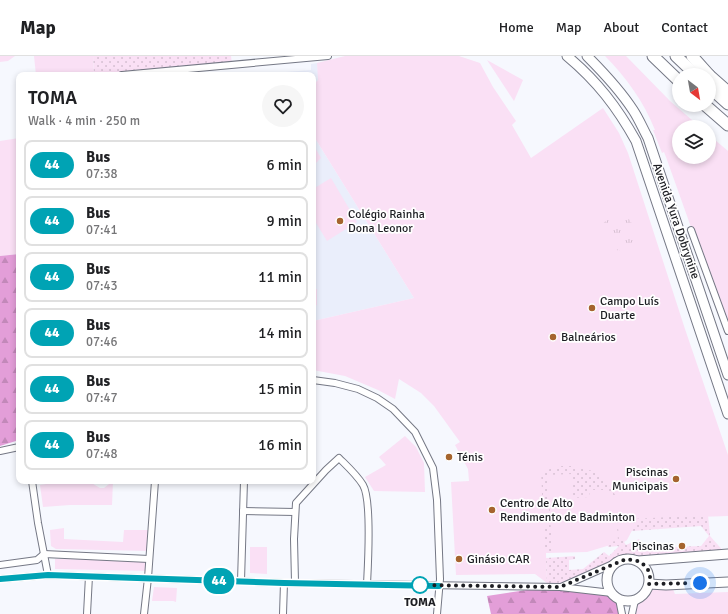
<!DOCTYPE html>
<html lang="en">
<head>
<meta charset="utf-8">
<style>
  body { margin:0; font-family:Signika,sans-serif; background:#f6f6f6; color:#202124; height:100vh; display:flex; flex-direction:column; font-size:15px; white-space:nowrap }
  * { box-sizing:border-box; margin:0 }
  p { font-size:13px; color:#757577 }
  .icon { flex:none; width:22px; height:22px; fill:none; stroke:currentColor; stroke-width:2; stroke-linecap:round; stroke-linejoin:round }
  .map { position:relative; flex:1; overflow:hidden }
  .details { position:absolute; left:16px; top:16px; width:300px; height:412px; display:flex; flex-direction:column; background:#fff; border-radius:8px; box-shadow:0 2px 6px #0003 }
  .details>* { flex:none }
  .badge { padding:0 8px; border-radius:13px; font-size:14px; line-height:26px }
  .needle { width:26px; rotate:149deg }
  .buttons { position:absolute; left:672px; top:12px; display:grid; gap:8px }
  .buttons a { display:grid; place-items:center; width:44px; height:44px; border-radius:50%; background:#fff; box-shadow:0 2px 6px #0003; font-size:20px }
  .you { position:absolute; width:20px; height:20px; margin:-10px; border:3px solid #fff; border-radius:50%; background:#1a73e8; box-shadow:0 0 0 6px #1a73e833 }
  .map>.badge { position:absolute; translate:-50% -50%; box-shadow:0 0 0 2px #fff }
  .round { display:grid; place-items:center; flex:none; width:42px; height:42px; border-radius:21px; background:#f6f6f6 }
  .summary { display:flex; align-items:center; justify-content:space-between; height:68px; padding:0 12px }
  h1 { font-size:19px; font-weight:600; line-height:30px }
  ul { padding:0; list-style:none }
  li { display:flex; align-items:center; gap:12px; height:50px; margin:0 8px 6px; padding:0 4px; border:2px solid #e0e0e0; border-radius:8px }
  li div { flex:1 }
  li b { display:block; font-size:15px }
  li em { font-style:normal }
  li .badge { min-width:44px; font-weight:700; text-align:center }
  header { display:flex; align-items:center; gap:24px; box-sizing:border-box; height:56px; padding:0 20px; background:#fff; border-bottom:1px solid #e0e0e0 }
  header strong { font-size:19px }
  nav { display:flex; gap:22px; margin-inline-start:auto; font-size:14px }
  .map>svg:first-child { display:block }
  .built { fill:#eaeefb }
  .grass { fill:#fae0f5 }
  .forest { fill:url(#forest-firs) }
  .park { fill:url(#park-tufts) }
  .garden { fill:url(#garden-dots) }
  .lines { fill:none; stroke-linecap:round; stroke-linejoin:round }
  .street-casing { stroke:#757885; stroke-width:8 }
  .secondary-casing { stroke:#757885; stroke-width:11 }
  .highway-casing { stroke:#757885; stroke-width:13 }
  .street { stroke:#fff; stroke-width:6 }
  .secondary { stroke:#fff; stroke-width:9 }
  .highway { stroke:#fff; stroke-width:11 }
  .line-casing { stroke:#fff; stroke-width:9 }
  .line { stroke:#00a3b4; stroke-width:6 }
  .walk { stroke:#1d1e23; stroke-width:4; stroke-dasharray:0 7.2 }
  .poi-dot { fill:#a5642e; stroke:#fff; stroke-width:1.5 }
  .stop-dot { fill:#fff; stroke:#00a3b4; stroke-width:2 }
  .labels { text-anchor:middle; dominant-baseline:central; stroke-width:3.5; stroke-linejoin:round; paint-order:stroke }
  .poi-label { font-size:12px; fill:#1d1e23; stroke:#fff; text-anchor:start }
  .street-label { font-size:12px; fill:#1d1e23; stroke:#fff }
  .stop-label { font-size:12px; font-weight:bold; fill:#1d1e23; stroke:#fff }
</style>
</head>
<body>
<header>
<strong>Map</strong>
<nav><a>Home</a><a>Map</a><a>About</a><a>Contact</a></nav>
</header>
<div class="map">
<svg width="728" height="558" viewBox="0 0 728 558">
  <defs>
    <pattern id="forest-firs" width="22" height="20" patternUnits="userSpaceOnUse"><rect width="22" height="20" fill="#e39ed8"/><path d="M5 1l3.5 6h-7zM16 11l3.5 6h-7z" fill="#c288b9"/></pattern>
    <pattern id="park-tufts" width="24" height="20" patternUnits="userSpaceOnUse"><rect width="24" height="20" fill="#fae0f5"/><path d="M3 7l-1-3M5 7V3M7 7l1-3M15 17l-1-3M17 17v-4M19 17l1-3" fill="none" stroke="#d6c0d2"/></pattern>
    <pattern id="garden-dots" width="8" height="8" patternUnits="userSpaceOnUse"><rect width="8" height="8" fill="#fae0f5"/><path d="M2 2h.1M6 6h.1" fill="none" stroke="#d6c0d2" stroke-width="1.8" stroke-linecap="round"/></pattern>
  </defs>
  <rect width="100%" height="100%" fill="#f6f8fe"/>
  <g class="built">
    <polygon points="317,7 319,24 315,27 313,31 313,19 248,19 311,14 311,8"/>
    <polygon points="313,79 414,242 313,265"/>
  </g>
  <g class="grass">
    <polygon points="0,0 15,0 8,5 0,6"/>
    <polygon points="34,0 93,0 94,19 36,19"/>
    <polygon points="345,0 459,0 480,7 493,31 516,65 512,69 531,102 603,52 619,77 628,97 685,273 728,399 728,460 638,463 627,484 587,496 546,497 547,527 535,518 456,519 451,426 469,425 468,413 455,389 460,386 434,350 421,337 399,323 395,343 378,334 345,320 313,314 313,265 414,242 313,79 313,31 315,27 318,24 317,7"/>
    <path d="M605 0H626L670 45 700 71H679V101H709V79L728 95V275L666 101 664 96 662 97 653 74H655C644 46 626 21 605 0Z"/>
    <polygon points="487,4 523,24 514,45"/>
    <polygon points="19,82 19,198 0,200 0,85"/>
    <polygon points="313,88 321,102 313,110"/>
    <polygon points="331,122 357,166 327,185 313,162 313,133"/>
    <polygon points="313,233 317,233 317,249 313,250"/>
    <polygon points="405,380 416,391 424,407 425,436 374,435 365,421 386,409 379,401"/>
    <polygon points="66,425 88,425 100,432 104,432 113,425 112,449 70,449 43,451 40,429"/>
    <polygon points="64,472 64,483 123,486 124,474 151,474 148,495 56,493 51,490 50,474"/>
    <polygon points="250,491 267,491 267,518 250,517"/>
    <polygon points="55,503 147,504 149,515 55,513"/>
    <path d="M649 528 671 529 675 538 728 536V558H632L635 544C643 541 646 535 649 528Z"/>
    <polygon points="154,531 177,532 176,546 173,545 152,545"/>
  </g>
  <g class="forest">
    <polygon points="19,198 19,384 0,390 0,200"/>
    <polygon points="547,531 612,537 619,543 622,558 491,558 487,540"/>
  </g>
  <path class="park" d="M623 158C633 165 635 173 636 184L618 195 601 169 612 160Z"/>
  <g class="garden">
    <polygon points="93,0 231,0 232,9 129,19 94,19"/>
    <polygon points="559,410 573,410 593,415 610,429 616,441 619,485 627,484 624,486 626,489 639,483 644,492 701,490 709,480 701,470 632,475 632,463 708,459 710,480 726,498 638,505 626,503 620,504 560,531 547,531 546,502 575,500 575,503 569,504 569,514 583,513 604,496 609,500 619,490 608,491 608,486 618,485 615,441 609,440 609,434 590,434 589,441 573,442 572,418 548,419 552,496 545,497 541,416"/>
  </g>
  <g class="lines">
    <g class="street-casing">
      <g id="street">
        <polyline points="122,19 328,0"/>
        <polyline points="691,174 728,275"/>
        <polyline points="313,324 335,327 358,333 377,342 393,353 415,376 433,412 437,444 440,523 437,558"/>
        <polyline points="0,395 19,391"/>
        <polyline points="32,425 38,467 48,519"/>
        <polyline points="243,455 295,456"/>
        <polyline points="0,509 37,504 44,498 149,503"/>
        <polyline points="0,523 48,519 284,527 560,531 612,537"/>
        <polyline points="241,525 244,425"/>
        <path d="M295 526 294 483 296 447 326 414 339 402C347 410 357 419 363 429 372 444 368 508 367 528"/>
        <polyline points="561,531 615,507"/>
        <polyline points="619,543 622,558"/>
        <polyline points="87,558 89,520"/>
        <polyline points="144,558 148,522 155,425"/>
        <polyline points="283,558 284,527"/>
        <polyline points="632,558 635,544"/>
      </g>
    </g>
    <g class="secondary-casing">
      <g id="secondary">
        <path d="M567 0C597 25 617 51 636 85L728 358"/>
        <path d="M587 0C604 17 620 34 633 54 639 63 643 73 648 82L728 319"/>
        <circle cx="628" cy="524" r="21"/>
        <polyline points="638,505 728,498"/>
        <polyline points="649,528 666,529 728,526"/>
      </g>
    </g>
    <g class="highway-casing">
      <g id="highway">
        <polyline points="653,0 679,25"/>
        <polyline points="676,0 696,19"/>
        <polyline points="692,0 709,19"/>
        <polyline points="709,19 728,36"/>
        <polyline points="709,31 728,48"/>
        <polyline points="705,49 728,69"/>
      </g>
    </g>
    <use href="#street" class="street"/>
    <use href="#secondary" class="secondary"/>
    <use href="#highway" class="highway"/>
  </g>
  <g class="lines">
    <g class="line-casing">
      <polyline id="line" points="0,523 48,519 284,527 439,530"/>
    </g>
    <use href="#line" class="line"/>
    <polyline class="walk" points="420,529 560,531 626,503 638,505 644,509 648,514 650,521 649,528 700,527"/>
  </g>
  <g class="poi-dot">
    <circle cx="340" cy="165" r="4"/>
    <circle cx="592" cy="252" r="4"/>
    <circle cx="553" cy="281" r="4"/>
    <circle cx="449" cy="401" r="4"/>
    <circle cx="676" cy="423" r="4"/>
    <circle cx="492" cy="454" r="4"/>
    <circle cx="682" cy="490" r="4"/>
    <circle cx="459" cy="503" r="4"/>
  </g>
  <circle class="stop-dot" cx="420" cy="529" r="8"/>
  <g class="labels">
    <g class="poi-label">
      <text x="348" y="158">Colégio Rainha<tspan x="348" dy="14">Dona Leonor</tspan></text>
      <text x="600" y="245">Campo Luís<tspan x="600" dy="14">Duarte</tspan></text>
      <text x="561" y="281">Balneários</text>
      <text x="457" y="401">Ténis</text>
      <text x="668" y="416" text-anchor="end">Piscinas<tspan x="668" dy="14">Municipais</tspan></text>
      <text x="500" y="447">Centro de Alto<tspan x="500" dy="14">Rendimento de Badminton</tspan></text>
      <text x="674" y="490" text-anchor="end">Piscinas</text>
      <text x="467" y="503">Ginásio CAR</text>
    </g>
    <g class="street-label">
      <text transform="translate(676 165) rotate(71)">Avenida Yura Dobrynine</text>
    </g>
    <g class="stop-label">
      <text x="420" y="546">TOMA</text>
    </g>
  </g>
</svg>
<div class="buttons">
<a><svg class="needle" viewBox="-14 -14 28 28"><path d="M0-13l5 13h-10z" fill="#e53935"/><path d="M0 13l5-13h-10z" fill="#757577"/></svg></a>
<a><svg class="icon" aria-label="layers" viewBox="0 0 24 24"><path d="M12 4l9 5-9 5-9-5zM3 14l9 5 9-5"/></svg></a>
</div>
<div class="you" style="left:700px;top:527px"></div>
<b class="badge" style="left:219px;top:525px;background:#00a3b4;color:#fff">44</b>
<section class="details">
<div class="summary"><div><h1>TOMA</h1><p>Walk · 4 min · 250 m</p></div><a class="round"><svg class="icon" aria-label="heart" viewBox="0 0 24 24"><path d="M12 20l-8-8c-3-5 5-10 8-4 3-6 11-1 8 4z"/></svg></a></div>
<ul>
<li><span class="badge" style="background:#00a3b4;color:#fff">44</span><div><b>Bus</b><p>07:38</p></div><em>6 min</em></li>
<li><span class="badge" style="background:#00a3b4;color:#fff">44</span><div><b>Bus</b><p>07:41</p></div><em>9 min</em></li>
<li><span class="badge" style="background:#00a3b4;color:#fff">44</span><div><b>Bus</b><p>07:43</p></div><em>11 min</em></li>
<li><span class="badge" style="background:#00a3b4;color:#fff">44</span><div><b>Bus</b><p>07:46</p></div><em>14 min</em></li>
<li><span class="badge" style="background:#00a3b4;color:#fff">44</span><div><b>Bus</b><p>07:47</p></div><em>15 min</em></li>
<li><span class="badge" style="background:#00a3b4;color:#fff">44</span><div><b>Bus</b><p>07:48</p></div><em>16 min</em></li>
</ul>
</section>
</div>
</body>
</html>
